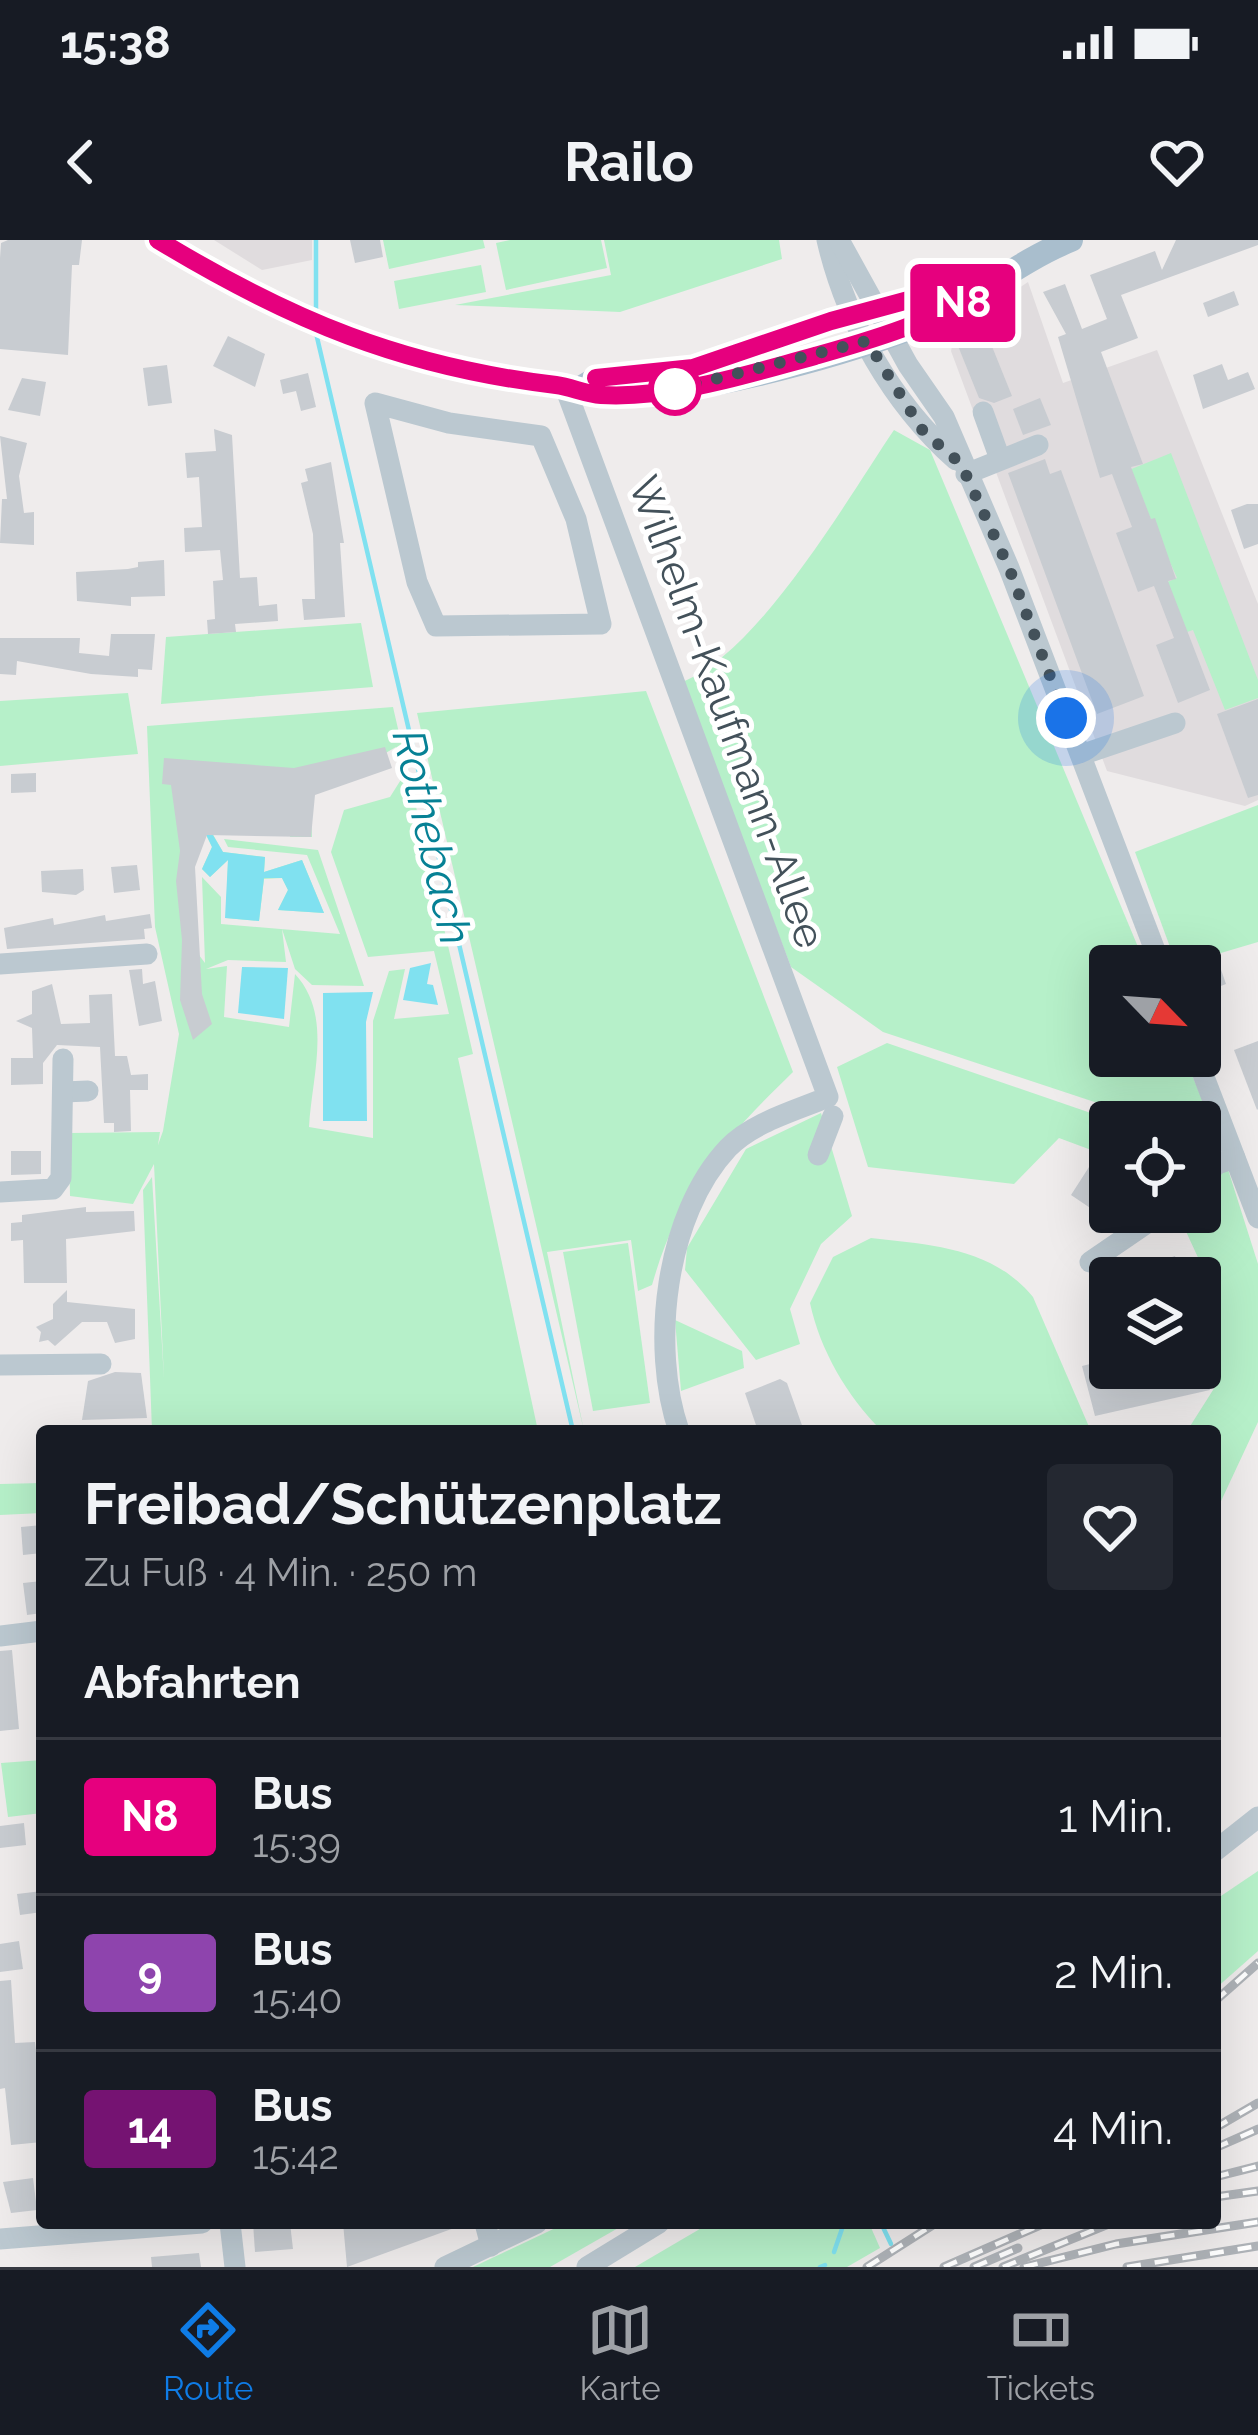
<!DOCTYPE html>
<html lang="de">
<head>
<meta charset="utf-8">
<style>
  body { margin:0; font-family:Raleway,sans-serif; background:#242831; color:#f1f3f6; height:100vh; display:flex; flex-direction:column; font-size:45px; white-space:nowrap }
  * { box-sizing:border-box; margin:0 }
  p { font-size:39px; color:#9ea1a6 }
  .icon { flex:none; width:66px; height:66px; fill:none; stroke:currentColor; stroke-width:2; stroke-linecap:round; stroke-linejoin:round }
  .map { position:relative; flex:1; overflow:hidden }
  .details { position:absolute; left:36px; top:1185px; width:1185px; height:804px; display:flex; flex-direction:column; background:#171b24; border-radius:12px; box-shadow:0 12px 48px #0002 }
  .details>* { flex:none }
  .badge { padding:0 24px; border-radius:9px; font-size:42px; line-height:78px }
  .needle { width:78px; rotate:115deg }
  .controls { position:absolute; left:1089px; top:705px; display:grid; gap:24px }
  .controls a { display:grid; place-items:center; width:132px; height:132px; border-radius:12px; background:#171b24; box-shadow:0 12px 48px #0002; font-size:60px }
  .you { position:absolute; width:60px; height:60px; margin:-30px; border:9px solid #fff; border-radius:50%; background:#1a73e8; box-shadow:0 0 0 18px #1a73e833 }
  .map>.badge { position:absolute; translate:-50% -50%; box-shadow:0 0 0 6px #fff }
  h2 { padding:0 48px; font-size:45px; line-height:108px }
  .round { display:grid; place-items:center; flex:none; width:126px; height:126px; border-radius:12px; background:#242831 }
  .head { display:flex; align-items:center; justify-content:space-between; height:204px; padding:0 48px }
  h1 { font-size:57px; font-weight:700; line-height:90px }
  ul { padding:0; list-style:none }
  li { display:flex; align-items:center; gap:36px; height:156px; padding:0 48px; border-top:3px solid #363941 }
  li div { flex:1 }
  li b { display:block; font-size:45px }
  li em { font-style:normal }
  li .badge { min-width:132px; font-weight:700; text-align:center }
  .status { display:flex; justify-content:space-between; align-items:center; height:84px; padding:0 60px; background:#171b24; direction:ltr }
  .status svg { height:33px; fill:currentColor }
  header { display:flex; justify-content:space-between; align-items:center; height:156px; padding:0 48px; background:#171b24; font-size:54px; font-weight:700 }
  .menu { display:flex; justify-content:space-around; align-items:center; height:168px; border-top:3px solid #363941; background:#171b24; font-size:33px; color:#9ea1a6 }
  .menu a { display:grid; justify-items:center; gap:6px }
  .menu .on { color:#0f7ce6 }
  .map>svg:first-child { display:block }
  .education { fill:#e0dcde }
  .green { fill:#b6f0c9; fill-rule:evenodd }
  .water { fill:#80e1f0 }
  .lines { fill:none; stroke-linecap:round; stroke-linejoin:round }
  .stream { stroke:#80e1f0; stroke-width:4.5 }
  .building { fill:#c8ccd1 }
  .minor { stroke:#bbc8d0; stroke-width:21 }
  .major { stroke:#a9becd; stroke-width:24 }
  .rail-casing { stroke:#aeb2b7; stroke-width:9 }
  .rail { stroke:#fff; stroke-width:4.5; stroke-dasharray:14; stroke-linecap:butt }
  .line-casing { stroke:#fff; stroke-width:27 }
  .line { stroke:#e6007e; stroke-width:18 }
  .walk { stroke:#43515a; stroke-width:12; stroke-dasharray:0 21.6 }
  .stop-dot { fill:#fff; stroke:#e6007e; stroke-width:6 }
  .labels { text-anchor:middle; dominant-baseline:central; stroke-width:10; stroke-linejoin:round; paint-order:stroke }
  .street-label { font-size:42px; fill:#43515a; stroke:#fff }
  .water-label { font-size:45px; font-style:italic; fill:#068195; stroke:#fff }
</style>
</head>
<body>
<div class="status"><b>15:38</b><svg viewBox="0 0 49 12"><path d="M0 12V9h3v3zM5 12V6h3v6zM10 12V3h3v9zM15 12V0h3v12zM26 1h20v11H26zM47 4h2v5h-2z"/></svg></div>
<header><svg class="icon" aria-label="back" viewBox="0 0 24 24"><path d="M15 5l-7 7 7 7"/></svg>Railo<svg class="icon" aria-label="heart" viewBox="0 0 24 24"><path d="M12 20l-8-8c-3-5 5-10 8-4 3-6 11-1 8 4z"/></svg></header>
<div class="map">
<svg width="1258" height="2027" viewBox="0 0 1258 2027">
  <rect width="100%" height="100%" fill="#efecec"/>
  <g class="education">
    <polygon points="214,0 312,0 312,20 262,30"/>
    <polygon points="1028,42 1063,143 1157,110 1258,364 1258,560 1245,566 1107,531 951,111 955,90"/>
  </g>
  <g class="green">
    <polygon points="383,0 483,0 485,8 389,29"/>
    <polygon points="510,0 601,0 607,28 506,50 496,3"/>
    <polygon points="604,0 779,0 782,19 620,72 455,65 611,35"/>
    <polygon points="481,25 486,52 399,69 394,41"/>
    <path d="M894 190 930 210 1146 726H1110V816H1184L1221 904 1200 897V882H1155L883 792 791 727 682 442C758 414 848 258 894 190Z"/>
    <polygon points="1171,213 1258,440 1258,458 1225,470 1193,390 1184,393 1165,343 1177,338 1129,230"/>
    <polygon points="361,383 373,447 161,464 166,397"/>
    <path d="M646 451 793 832C724 899 679 950 652 1045L638 1051 631 1000 547 1012 584 1191 417 473Z"/>
    <polygon points="128,453 138,514 0,526 0,461"/>
    <path d="M393 467 473 814 458 818 538 1191H152L143 950 152 937 164 1139 154 924 133 964 70 956 69 893 160 892 158 905 163 891 179 794 155 687 147 486ZM396 507 402 538 390 557 344 570 331 612 368 717 434 711 449 774 394 779 405 729 389 731 373 781V898L309 887C312 835 333 775 295 734L289 787 224 777 227 726 206 729 228 720 286 722 282 689 295 729 312 745 364 746 318 610 224 599 228 607 307 615 340 694 221 684V657L202 637 205 723C171 682 188 635 204 591L212 607 202 629 210 637 228 620 226 678 259 681 264 639 282 638 288 650 278 670 324 673 302 620 264 632 265 617 223 612 211 591H290V597H312L310 557Z"/>
    <polygon points="1258,565 1258,702 1177,726 1135,612"/>
    <polygon points="887,803 1117,882 1110,882 1110,917 1059,898 1014,944 868,927 837,827"/>
    <polygon points="821,873 852,976 821,1004 790,1069 800,1104 756,1120 685,1030 687,1008 746,909"/>
    <polygon points="1200,911 1225,920 1258,1024 1258,1182 1215,1274 1215,1191 1187,1191 1220,1139 1213,1050 1177,972 1200,972"/>
    <path d="M871 998C930 1005 992 1007 1033 1057L1090 1189 1097 1191 881 1190C847 1156 820 1110 810 1063L833 1017Z"/>
    <polygon points="628,1003 650,1163 593,1171 563,1012"/>
    <polygon points="675,1080 742,1111 744,1128 681,1151"/>
    <polygon points="42,1243 42,1273 0,1275 0,1244"/>
    <polygon points="42,1520 42,1573 8,1577 1,1523"/>
    <polygon points="1258,1631 1258,1711 1215,1749 1215,1660"/>
    <polygon points="566,1983 627,1983 550,2027 473,2027"/>
    <polygon points="710,1983 869,1983 880,2008 847,2027 635,2027"/>
  </g>
  <g class="water">
    <polygon points="207,585 223,612 265,617 264,632 302,620 324,673 278,670 288,650 282,638 264,638 259,681 225,678 228,620 210,637 202,629 212,607 203,588"/>
    <polygon points="431,723 427,744 433,745 438,765 403,760 410,728"/>
    <polygon points="242,727 288,728 284,779 238,773"/>
    <polygon points="373,752 366,782 367,881 323,881 323,753"/>
  </g>
  <g class="lines">
    <g class="stream">
      <polyline points="316,75 316,0"/>
      <polyline points="316,93 573,1191"/>
      <polyline points="881,1983 891,2004"/>
      <polyline points="834,2012 844,1983"/>
      <polyline points="820,2027 825,2025"/>
    </g>
  </g>
  <g class="building">
    <polygon points="8,0 82,0 79,25 72,25 68,115 0,109 0,18 1,3"/>
    <polygon points="350,0 380,0 383,17 355,23"/>
    <polygon points="1176,0 1258,0 1258,5 1121,55 1138,98 1101,112 1143,224 1131,227 1151,279 1155,278 1176,339 1168,341 1210,450 1178,463 1156,405 1174,398 1154,346 1138,352 1116,293 1132,287 1112,234 1100,238 1058,97 1066,94 1043,52 1065,44 1082,89 1107,79 1090,35 1155,11 1162,30"/>
    <polygon points="1234,51 1239,65 1208,77 1203,63"/>
    <polygon points="987,94 1012,156 994,163 979,158 958,106"/>
    <polygon points="228,96 265,114 255,147 213,126"/>
    <polygon points="1222,124 1228,140 1248,132 1255,149 1203,169 1193,135"/>
    <polygon points="167,125 172,163 148,166 143,128"/>
    <polygon points="308,133 316,167 301,171 296,151 283,154 280,140"/>
    <polygon points="22,138 46,142 40,176 8,170"/>
    <polygon points="1040,158 1051,185 1023,195 1013,169"/>
    <polygon points="214,189 232,195 240,338 257,337 259,366 277,364 278,381 235,384 236,392 208,394 207,380 215,379 213,341 223,340 220,310 185,312 184,288 202,287 199,237 187,238 185,213 216,211"/>
    <polygon points="0,196 27,203 19,236 24,273 34,272 34,305 0,303 2,259 7,259"/>
    <polygon points="1045,219 1050,234 1061,230 1144,456 1097,474 1008,233"/>
    <polygon points="331,222 344,303 340,303 345,377 304,380 302,359 315,359 313,294 301,243 308,241 305,229"/>
    <polygon points="1247,264 1258,264 1258,304 1244,309 1231,270"/>
    <polygon points="164,320 165,356 131,357 131,366 77,361 76,332 128,329 138,327 138,322"/>
    <polygon points="111,394 155,394 152,430 138,429 138,437 91,434 17,421 16,435 0,434 0,398 80,398 79,413 109,416"/>
    <polygon points="1258,459 1258,555 1248,558 1217,474"/>
    <polygon points="385,507 392,528 315,555 311,597 207,595 195,627 202,754 212,784 193,800 180,760 182,700 176,641 180,611 171,545 162,544 164,518 294,528"/>
    <polygon points="36,533 36,552 11,553 11,534"/>
    <polygon points="137,625 140,650 114,653 111,627"/>
    <polygon points="83,629 84,650 76,655 42,652 41,631"/>
    <polygon points="150,674 152,688 144,689 145,699 7,709 4,688 53,678 54,685 105,675 106,681"/>
    <polygon points="1218,721 1226,744 1200,754 1200,728"/>
    <polygon points="142,729 143,744 155,741 162,781 139,786 129,730"/>
    <polygon points="52,744 61,784 90,783 89,755 112,754 115,816 127,816 131,835 148,834 148,850 130,850 131,891 114,892 114,883 104,883 100,807 57,805 43,823 43,844 11,845 11,818 33,818 32,788 16,781 32,774 32,751"/>
    <polygon points="1258,801 1258,869 1257,870 1234,810"/>
    <polygon points="11,911 41,911 41,934 11,935"/>
    <polygon points="1098,913 1110,921 1110,972 1129,972 1117,986 1071,955"/>
    <polygon points="86,967 86,972 134,971 135,991 66,999 67,1043 24,1043 23,1000 11,1001 11,983 22,982 22,975"/>
    <polygon points="1175,1016 1183,1038 1117,1038 1117,1036"/>
    <polygon points="67,1050 67,1062 135,1069 135,1099 115,1103 107,1082 82,1082 55,1106 48,1100 39,1102 41,1092 36,1087 53,1079 53,1064"/>
    <polygon points="1110,1119 1110,1128 1204,1128 1210,1150 1095,1176 1082,1126"/>
    <polygon points="115,1132 141,1133 147,1178 82,1180 88,1141"/>
    <polygon points="780,1139 787,1143 804,1191 758,1191 745,1153"/>
    <polygon points="42,1285 42,1313 23,1315 21,1287"/>
    <polygon points="42,1341 42,1373 27,1375 23,1343"/>
    <polygon points="12,1410 19,1489 0,1491 0,1411"/>
    <polygon points="24,1583 26,1605 0,1608 0,1586"/>
    <polygon points="42,1651 42,1672 20,1675 17,1654"/>
    <polygon points="19,1701 23,1729 0,1732 0,1704"/>
    <polygon points="11,1740 15,1803 35,1802 42,1864 42,1902 11,1905 5,1848 0,1849 0,1741"/>
    <polygon points="33,1938 37,1970 11,1973 3,1942"/>
    <polygon points="253,1983 290,1983 293,2009 255,2012"/>
    <polygon points="343,1983 468,1983 347,2027"/>
    <polygon points="199,2013 201,2027 152,2027 151,2017"/>
  </g>
  <g class="lines">
    <g class="minor">
      <path d="M827 0C846 82 892 163 956 220"/>
      <polyline points="839,0 908,125 944,177 1009,328 1161,726"/>
      <path d="M565 147 828 857C795 871 753 882 728 908 665 975 650 1107 679 1191"/>
      <polygon points="375,163 449,183 541,196 576,279 601,384 436,386 417,342"/>
      <polyline points="983,172 1000,219"/>
      <polyline points="966,234 1038,205"/>
      <polyline points="1081,515 1175,483"/>
      <polyline points="0,724 147,714"/>
      <polyline points="1196,816 1258,978"/>
      <polyline points="63,852 88,851"/>
      <polyline points="818,915 833,876"/>
      <polyline points="1200,941 1217,924 1235,918"/>
      <polyline points="0,952 53,949 61,938 63,819"/>
      <polyline points="1090,1022 1163,972"/>
      <polyline points="0,1125 101,1124"/>
      <polyline points="0,1396 42,1391"/>
      <polyline points="1215,1611 1258,1577"/>
      <polyline points="230,1983 235,2027"/>
      <polyline points="485,1983 491,2006"/>
      <polyline points="0,1999 202,1983"/>
      <polyline points="445,2027 537,1983"/>
      <polyline points="587,2027 659,1983"/>
    </g>
    <g class="major">
      <path d="M158 0C291 80 401 127 556 146 571 147 586 154 601 155 684 159 833 118 912 88 968 66 1012 24 1071 0"/>
      <polyline points="579,149 597,138 693,129 831,81 996,36"/>
    </g>
    <g class="rail-casing">
      <g id="rail">
        <polyline points="1215,1761 1258,1723"/>
        <polyline points="1215,1888 1258,1863"/>
        <polyline points="1215,1908 1258,1889"/>
        <polyline points="1215,1937 1258,1926"/>
        <polyline points="1215,1957 1258,1951"/>
        <polyline points="867,2027 936,1983"/>
        <polyline points="944,2027 1045,1983"/>
        <polyline points="974,2027 1018,2008"/>
        <polyline points="1003,2027 1111,1983"/>
        <polyline points="1024,2027 1116,2004 1258,1982"/>
        <polyline points="1127,2027 1258,2006"/>
      </g>
    </g>
    <use href="#rail" class="rail"/>
  </g>
  <g class="lines">
    <g class="line-casing">
      <path id="line" d="M158 0C290 80 402 127 556 145 571 147 586 154 601 155 672 159 748 134 815 116 882 97 943 80 997 36L831 81 693 128 596 138"/>
    </g>
    <use href="#line" class="line"/>
    <polyline class="walk" points="675,149 867,101 923,191 961,224 1009,328 1066,478"/>
  </g>
  <circle class="stop-dot" cx="675" cy="149" r="24"/>
  <g class="labels">
    <g class="street-label">
      <text transform="translate(727 472) rotate(70)">Wilhelm-Kaufmann-Allee</text>
    </g>
    <g class="water-label">
      <text transform="translate(432 597) rotate(77)">Rothebach</text>
    </g>
  </g>
</svg>
<div class="controls">
<a><svg class="needle" viewBox="-14 -14 28 28"><path d="M0-13l5 13h-10z" fill="#e53935"/><path d="M0 13l5-13h-10z" fill="#9ea1a6"/></svg></a>
<a><svg class="icon" aria-label="locate" viewBox="0 0 24 24"><circle cx="12" cy="12" r="6"/><path d="M12 2v4M12 18v4M2 12h4M18 12h4"/></svg></a>
<a><svg class="icon" aria-label="layers" viewBox="0 0 24 24"><path d="M12 4l9 5-9 5-9-5zM3 14l9 5 9-5"/></svg></a>
</div>
<div class="you" style="left:1066px;top:478px"></div>
<b class="badge" style="left:963px;top:63px;background:#e6007e;color:#fff">N8</b>
<section class="details">
<div class="head"><div><h1>Freibad/Schützenplatz</h1><p>Zu Fuß · 4 Min. · 250 m</p></div><a class="round"><svg class="icon" aria-label="heart" viewBox="0 0 24 24"><path d="M12 20l-8-8c-3-5 5-10 8-4 3-6 11-1 8 4z"/></svg></a></div>
<h2>Abfahrten</h2>
<ul>
<li><span class="badge" style="background:#e6007e;color:#fff">N8</span><div><b>Bus</b><p>15:39</p></div><em>1 Min.</em></li>
<li><span class="badge" style="background:#8e44ad;color:#fff">9</span><div><b>Bus</b><p>15:40</p></div><em>2 Min.</em></li>
<li><span class="badge" style="background:#751372;color:#fff">14</span><div><b>Bus</b><p>15:42</p></div><em>4 Min.</em></li>
</ul>
</section>
</div>
<nav class="menu">
<a class="on"><svg class="icon" aria-label="directions" viewBox="0 0 24 24"><path d="M12 3l9 9-9 9-9-9zM9 14v-3h6M13 9l2 2-2 2"/></svg>Route</a>
<a><svg class="icon" aria-label="map" viewBox="0 0 24 24"><path d="M3 6l6-2 6 2 6-2v14l-6 2-6-2-6 2zM9 4v14M15 6v14"/></svg>Karte</a>
<a><svg class="icon" aria-label="tickets" viewBox="0 0 24 24"><path d="M3 7h18v10H3zM15 7v10"/></svg>Tickets</a>
</nav>
</body>
</html>
